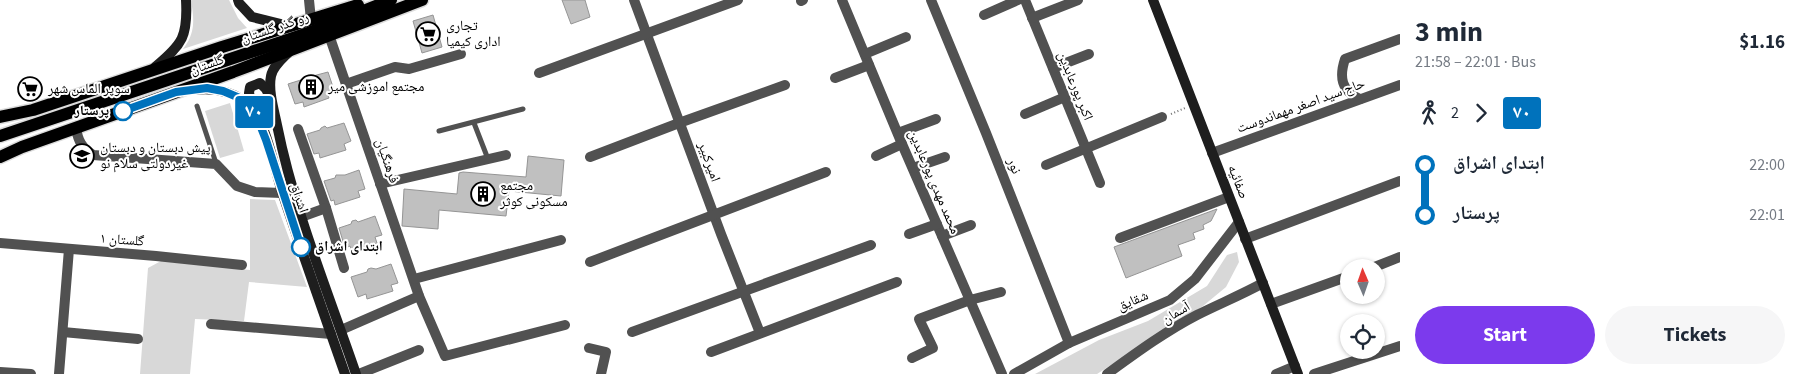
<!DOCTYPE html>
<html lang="en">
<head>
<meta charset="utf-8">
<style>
  body { margin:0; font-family:"Source Sans 3","Noto Naskh Arabic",sans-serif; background:#f6f6f7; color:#1f2937; height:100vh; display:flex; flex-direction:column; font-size:19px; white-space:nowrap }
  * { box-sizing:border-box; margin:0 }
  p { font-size:16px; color:#747a83 }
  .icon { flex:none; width:28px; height:28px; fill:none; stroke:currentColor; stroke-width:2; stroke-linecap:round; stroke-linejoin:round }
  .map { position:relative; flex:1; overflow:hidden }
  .sheet { display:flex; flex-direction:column; background:#fff; width:400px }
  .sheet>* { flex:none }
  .badge { padding:0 10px; border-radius:4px; font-size:18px; line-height:32px }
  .needle { width:32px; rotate:358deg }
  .buttons { position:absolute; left:1340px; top:259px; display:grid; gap:10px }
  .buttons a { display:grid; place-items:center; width:45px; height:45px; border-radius:50%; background:#fff; box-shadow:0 1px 4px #0004; font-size:25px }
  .map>.badge { position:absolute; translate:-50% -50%; box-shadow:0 0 0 2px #fff }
  .legs { display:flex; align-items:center; gap:8px; height:55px; padding:0 15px; font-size:16px }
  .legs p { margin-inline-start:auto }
  .summary { display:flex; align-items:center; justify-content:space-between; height:85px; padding:0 15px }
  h1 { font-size:28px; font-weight:700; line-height:38px }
  .action { display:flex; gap:10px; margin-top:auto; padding:10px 15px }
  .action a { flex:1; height:58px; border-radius:30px; background:#7c3aed; color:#fff; font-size:20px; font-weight:700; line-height:58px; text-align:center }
  .action a+a { background:#f6f6f7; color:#1f2937 }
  ul { padding:0 15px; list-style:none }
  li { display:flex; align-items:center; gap:18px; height:50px; font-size:19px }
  li i { display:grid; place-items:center; width:8px; height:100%; margin:0 6px; background:currentColor }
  li i::after { content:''; width:12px; height:12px; margin:-6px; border:4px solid; border-radius:50%; background:#fff }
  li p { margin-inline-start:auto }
  li:first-child i { background:linear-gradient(#0000 50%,currentColor 0) }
  li:last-child i { background:linear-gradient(currentColor 50%,#0000 0) }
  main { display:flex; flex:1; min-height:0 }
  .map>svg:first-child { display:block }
  .green { fill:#d8d8d8 }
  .building { fill:#c0c0c0; stroke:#959595 }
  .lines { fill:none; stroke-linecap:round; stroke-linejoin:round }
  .primary-casing { stroke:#dbdbdb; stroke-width:15 }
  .path { stroke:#737373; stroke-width:2; stroke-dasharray:1 2.5; stroke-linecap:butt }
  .lane { stroke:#515151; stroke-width:5 }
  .street { stroke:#515151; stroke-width:10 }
  .secondary { stroke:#1e1e1e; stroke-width:10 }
  .primary { stroke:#000; stroke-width:12 }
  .line-1-casing { stroke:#fff; stroke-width:11 }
  .line-1 { stroke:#0072bc; stroke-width:8 }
  .stop-1-dot { fill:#fff; stroke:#0072bc; stroke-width:2.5 }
  .labels { text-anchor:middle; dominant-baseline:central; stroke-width:4; stroke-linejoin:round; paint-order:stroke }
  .poi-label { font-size:14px; fill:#000; stroke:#fff; text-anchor:start }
  .street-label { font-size:14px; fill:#000; stroke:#fff }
  .stop-label { font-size:14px; font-weight:bold; fill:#000; stroke:#fff; text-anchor:end }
</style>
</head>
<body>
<main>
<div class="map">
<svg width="1400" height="374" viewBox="0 0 1400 374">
  <rect width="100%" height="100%" fill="#fff"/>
  <g class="green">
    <path d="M191 0H229L238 18 247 28 183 49C196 33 194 19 191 0Z"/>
    <polygon points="230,103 244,151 220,158 205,111"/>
    <polygon points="250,199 275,200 307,287 249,282 244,321 195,319 190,374 140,374 148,268 161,261 250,270"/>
    <polygon points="1237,252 1239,262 1226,287 1203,306 1097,374 1035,374 1099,340 1148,321 1207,286 1227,255"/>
  </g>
  <g class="building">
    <polygon points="562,0 585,0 590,17 571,24"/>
    <polygon points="433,15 442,47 422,53 413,21"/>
    <polygon points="328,72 334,90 327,93 329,98 304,107 303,102 295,104 288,84 304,79 305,77 308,76 313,76"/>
    <polygon points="344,123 351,141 344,144 346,150 320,158 319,153 314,154 307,134 320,130 321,128 325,126 327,128"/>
    <polygon points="528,156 564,160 561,196 509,191 506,216 439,210 438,229 402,226 404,189 457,194 459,173 463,172 526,177"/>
    <polygon points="359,170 365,189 358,191 360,197 335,205 334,200 331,201 324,181 335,178 336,175 345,175"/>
    <polygon points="1217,209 1211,221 1203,225 1204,229 1193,233 1195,239 1178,245 1182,256 1126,278 1114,247"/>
    <polygon points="375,216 382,235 375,237 377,243 352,251 350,246 345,248 339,228 351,224 352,221 356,220 358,222"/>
    <polygon points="391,264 398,283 391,285 393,291 367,299 366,294 358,297 351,277 367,272 368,269 371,268 376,269"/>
  </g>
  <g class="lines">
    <g class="primary-casing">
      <g id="primary">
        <polyline points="0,117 33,110 222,47 358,5"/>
        <polyline points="0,136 308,33 391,0"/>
        <polyline points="0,157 22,147 233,72 422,0"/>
      </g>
    </g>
    <polyline class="path" points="1171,114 1185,108"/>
    <g class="lane">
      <polyline points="197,106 216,163"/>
      <polyline points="474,123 488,159"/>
      <polyline points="439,131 523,109"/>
    </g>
    <g class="street">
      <polyline points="309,0 311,20"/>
      <polyline points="634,0 721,234 760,333"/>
      <polyline points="842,0 902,144 1002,374"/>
      <polyline points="931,0 986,133 1069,343"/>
      <polyline points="1025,0 1100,183"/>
      <polyline points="801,1 803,0"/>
      <polyline points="984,15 1018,0"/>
      <polyline points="1032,18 1078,0"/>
      <polyline points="329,35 419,296 445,356 565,325"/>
      <polyline points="865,54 906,37"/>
      <polyline points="1053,68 1089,54"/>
      <polyline points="539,73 738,0"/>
      <polyline points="835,78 869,65"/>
      <polyline points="346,84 395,67 409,69 461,54"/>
      <path d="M1360 99C1341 91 1339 77 1345 59L1400 39"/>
      <polyline points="1025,114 1065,97"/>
      <path d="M76 128C78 141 82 148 93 155L216 164 237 186 255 192 282 193"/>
      <polyline points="298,129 326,208 344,268"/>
      <polyline points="898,133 936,119"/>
      <polyline points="1212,153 1400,85"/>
      <polyline points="876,156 902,144"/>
      <polyline points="590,157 679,123 785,85"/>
      <polyline points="1046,165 1162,117"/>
      <polyline points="913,168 945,157"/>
      <polyline points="380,184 506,155"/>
      <polyline points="301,217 326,208"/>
      <polyline points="909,234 937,224"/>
      <polyline points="942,236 971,225"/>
      <polyline points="1120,238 1229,197"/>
      <polyline points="1245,239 1400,181"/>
      <polyline points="0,243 156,256 242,265"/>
      <polyline points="590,262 826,172"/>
      <polyline points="1372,268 1400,257"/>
      <polyline points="414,279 561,240"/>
      <polyline points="1271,304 1349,276"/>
      <polyline points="211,324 331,334"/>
      <polyline points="341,330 419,296"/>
      <polyline points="63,332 138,339"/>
      <polyline points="632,332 871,245"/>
      <polyline points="589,348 606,352 601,374"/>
      <polyline points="711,352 897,282"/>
      <polyline points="912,358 933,348 919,319 970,300 1001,292"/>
      <polyline points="0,372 31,374"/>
      <polyline points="59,374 69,249"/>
      <polyline points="359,374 419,350"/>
      <polyline points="1014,374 1069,343 1170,300 1195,279 1239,222"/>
      <path d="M1107 374C1136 353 1166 331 1197 315 1219 304 1241 295 1263 283"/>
      <polyline points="1276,374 1295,366"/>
      <polyline points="1314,374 1400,346"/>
    </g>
    <g class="secondary">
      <polyline points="238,0 239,3 252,17 289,26"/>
      <polyline points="1153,0 1298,374"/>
      <path d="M289 52C282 59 273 66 271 76 268 91 274 110 277 125 294 210 328 292 356 374"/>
      <path d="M155 67C183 44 188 36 186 0"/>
      <path d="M194 90C216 87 242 93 255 112 268 132 275 171 283 195 303 255 324 314 345 374"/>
      <polyline points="254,111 249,93 250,87 260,83 266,89 270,97"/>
    </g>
    <use href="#primary" class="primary"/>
  </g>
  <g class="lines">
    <g class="line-1-casing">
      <polyline id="line-1" points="123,111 176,92 207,88 223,91 242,99 255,112 266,140 301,247"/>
    </g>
    <use href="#line-1" class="line-1"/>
  </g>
  <defs>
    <g id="supermarket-ring" transform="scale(1.25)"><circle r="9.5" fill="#fff" stroke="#000" stroke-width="1.5"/><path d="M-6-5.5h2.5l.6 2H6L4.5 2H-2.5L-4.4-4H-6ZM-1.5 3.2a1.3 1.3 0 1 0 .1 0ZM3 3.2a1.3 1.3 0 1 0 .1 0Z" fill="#000"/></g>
    <g id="building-ring" transform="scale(1.25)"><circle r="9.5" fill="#fff" stroke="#000" stroke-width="1.5"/><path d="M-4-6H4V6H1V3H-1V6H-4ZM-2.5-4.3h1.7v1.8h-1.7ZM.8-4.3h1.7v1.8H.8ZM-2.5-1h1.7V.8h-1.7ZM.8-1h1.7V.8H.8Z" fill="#000"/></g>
    <g id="school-ring" transform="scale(1.25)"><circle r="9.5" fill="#fff" stroke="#000" stroke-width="1.5"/><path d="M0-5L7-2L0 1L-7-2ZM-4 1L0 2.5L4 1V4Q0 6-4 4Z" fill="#000"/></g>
  </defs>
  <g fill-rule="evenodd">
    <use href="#supermarket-ring" x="428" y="34"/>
    <use href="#building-ring" x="311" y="87"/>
    <use href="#supermarket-ring" x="30" y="89"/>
    <use href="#school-ring" x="82" y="156"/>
    <use href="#building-ring" x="483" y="194"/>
  </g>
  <g class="stop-1-dot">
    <circle cx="123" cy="111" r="9"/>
    <circle cx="301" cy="247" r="9"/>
  </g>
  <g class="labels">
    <g class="poi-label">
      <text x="446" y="26">تجاری<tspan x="446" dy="16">اداری کیمیا</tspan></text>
      <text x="328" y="87">مجتمع اموزشی میر</text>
      <text x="48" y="89">سوپر الماس شهر</text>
      <text x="100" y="148">پیش دبستان و دبستان<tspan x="100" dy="16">غیردولتی سلام نو</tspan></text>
      <text x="500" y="186">مجتمع<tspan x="500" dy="16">مسکونی کوثر</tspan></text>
    </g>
    <g class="street-label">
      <text transform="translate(275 28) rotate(-19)">رو گذر گلستان</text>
      <text transform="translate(207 65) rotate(-20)">گلستان</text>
      <text transform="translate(1075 86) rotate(68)">اکبر پورعابدین</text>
      <text transform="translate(1301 106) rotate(-20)">حاج سید اصغر مهماندوست</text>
      <text transform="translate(387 161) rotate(71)">فرهنگیان</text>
      <text transform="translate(709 162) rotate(70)">امیرکبیر</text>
      <text transform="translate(1014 166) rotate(68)">نور</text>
      <text transform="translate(934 182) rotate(67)">محمد مهدی پورعابدین</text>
      <text transform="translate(1238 182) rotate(69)">صفائیه</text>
      <text transform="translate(299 198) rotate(72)">اشراق</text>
      <text transform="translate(122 240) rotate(4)">گلستان ۱</text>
      <text transform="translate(1133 301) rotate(-23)">شقایق</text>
      <text transform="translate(1176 313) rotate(-31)">آسمان</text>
    </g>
    <g class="stop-label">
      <text x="109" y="111">پرستار</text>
      <text x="315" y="247" text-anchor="start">ابتدای اشراق</text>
    </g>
  </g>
</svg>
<div class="buttons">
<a><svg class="needle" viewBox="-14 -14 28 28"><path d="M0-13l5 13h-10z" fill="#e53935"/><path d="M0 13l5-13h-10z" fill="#747a83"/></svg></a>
<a><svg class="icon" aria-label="locate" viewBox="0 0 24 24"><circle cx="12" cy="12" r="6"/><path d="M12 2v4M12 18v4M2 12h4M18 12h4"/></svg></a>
</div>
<b class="badge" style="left:254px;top:112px;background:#0072bc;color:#fff">۷۰</b>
</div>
<section class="sheet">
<div class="summary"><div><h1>3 min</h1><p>21:58 – 22:01 · Bus</p></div><b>$1.16</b></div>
<div class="legs"><svg class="icon" aria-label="walk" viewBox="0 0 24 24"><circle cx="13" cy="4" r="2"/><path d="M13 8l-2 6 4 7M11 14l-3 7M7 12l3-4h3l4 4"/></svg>2<svg class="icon" aria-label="forward" viewBox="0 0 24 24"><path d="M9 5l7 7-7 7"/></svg><b class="badge" style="background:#0072bc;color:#fff">۷۰</b></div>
<ul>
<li><i style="color:#0072bc"></i><b>ابتدای اشراق</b><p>22:00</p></li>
<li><i style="color:#0072bc"></i><b>پرستار</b><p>22:01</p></li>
</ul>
<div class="action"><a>Start</a><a>Tickets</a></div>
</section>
</main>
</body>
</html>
